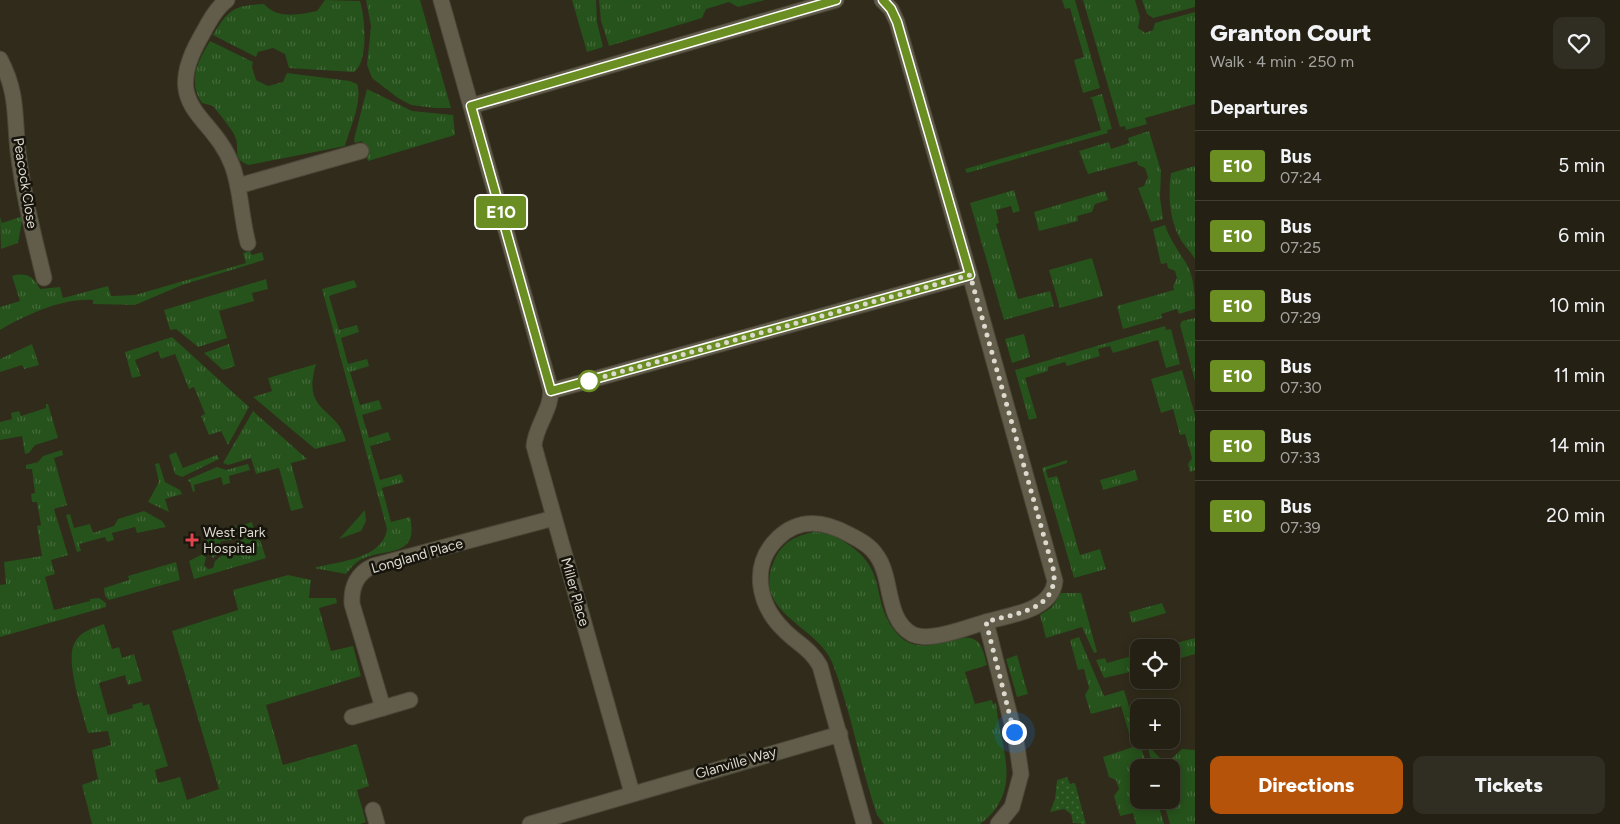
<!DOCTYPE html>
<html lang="en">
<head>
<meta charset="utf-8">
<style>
  body { margin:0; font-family:Figtree,sans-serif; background:#302d22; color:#f1f3f6; height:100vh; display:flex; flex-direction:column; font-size:19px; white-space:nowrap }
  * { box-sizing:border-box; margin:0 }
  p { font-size:16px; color:#a3a3a0 }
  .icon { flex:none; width:28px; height:28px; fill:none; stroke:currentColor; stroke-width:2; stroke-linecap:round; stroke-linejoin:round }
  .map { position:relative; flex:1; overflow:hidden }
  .panel { display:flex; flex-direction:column; background:#242014; width:425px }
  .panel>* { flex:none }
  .badge { padding:0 10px; border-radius:4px; font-size:18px; line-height:32px }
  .controls { position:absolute; left:1130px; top:639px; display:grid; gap:10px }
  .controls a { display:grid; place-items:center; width:50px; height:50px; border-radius:10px; background:#242014; box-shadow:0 2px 12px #0003,0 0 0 1px #413e34; font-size:25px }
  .you { position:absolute; width:25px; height:25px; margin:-12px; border:4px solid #fff; border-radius:50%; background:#1a73e8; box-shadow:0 0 0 8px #1a73e833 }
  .map>.badge { position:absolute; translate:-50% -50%; box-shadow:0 0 0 2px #fff }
  h2 { padding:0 15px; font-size:19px; line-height:45px }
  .round { display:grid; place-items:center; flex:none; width:52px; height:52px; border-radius:10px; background:#302d22 }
  .overview { display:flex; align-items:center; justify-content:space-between; height:85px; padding:0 15px }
  h1 { font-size:24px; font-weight:800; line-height:38px }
  .cta { display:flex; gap:10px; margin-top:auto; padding:10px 15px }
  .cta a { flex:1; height:58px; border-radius:10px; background:#b45309; color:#fff; font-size:20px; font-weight:800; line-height:58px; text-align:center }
  .cta a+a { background:#302d22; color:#f1f3f6 }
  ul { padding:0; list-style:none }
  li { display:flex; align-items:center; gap:15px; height:70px; padding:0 15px; border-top:1px solid #413e34 }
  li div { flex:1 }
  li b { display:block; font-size:19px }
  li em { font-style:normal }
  li .badge { min-width:55px; font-weight:700; text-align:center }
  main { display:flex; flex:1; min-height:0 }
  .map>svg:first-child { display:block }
  .grass { fill:url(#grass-tufts) }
  .park { fill:url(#park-dots) }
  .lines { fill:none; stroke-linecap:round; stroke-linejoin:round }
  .minor-casing { stroke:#4b4739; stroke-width:17 }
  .minor { stroke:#625d4a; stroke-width:15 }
  .line-casing { stroke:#fff; stroke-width:11 }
  .line { stroke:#6b8e23; stroke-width:8 }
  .walk { stroke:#dcd9ce; stroke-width:5; stroke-dasharray:0 9 }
  .stop-dot { fill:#fff; stroke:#6b8e23; stroke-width:2.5 }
  .health-dot { fill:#e0444e; stroke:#16140c; stroke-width:2 }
  .labels { text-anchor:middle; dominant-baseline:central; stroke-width:5; stroke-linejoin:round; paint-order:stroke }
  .street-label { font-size:14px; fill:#dcd9ce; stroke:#16140c }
  .poi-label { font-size:14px; fill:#dcd9ce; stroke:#16140c; text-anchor:start }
</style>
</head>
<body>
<main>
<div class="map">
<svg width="1195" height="824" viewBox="0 0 1195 824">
  <defs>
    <pattern id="grass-tufts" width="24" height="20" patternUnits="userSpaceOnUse" patternTransform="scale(1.25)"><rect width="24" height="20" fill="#26521b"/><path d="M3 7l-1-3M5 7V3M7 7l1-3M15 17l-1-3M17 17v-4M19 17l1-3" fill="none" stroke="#456a3b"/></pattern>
    <pattern id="park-dots" width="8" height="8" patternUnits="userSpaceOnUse" patternTransform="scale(1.25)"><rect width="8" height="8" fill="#26521b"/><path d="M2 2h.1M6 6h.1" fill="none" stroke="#456a3b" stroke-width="1.8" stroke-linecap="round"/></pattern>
  </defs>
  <rect width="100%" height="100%" fill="#302b1a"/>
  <g class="grass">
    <path d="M325 0 360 1C365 17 369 61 354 72L289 68 285 54 273 48 258 52 256 57 213 35C229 9 233 6 264 4 277 19 299 15 317 11Z"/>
    <polygon points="366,0 420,0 451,108 435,108 411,105 398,98 372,78 367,65 371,26"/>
    <polygon points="572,0 596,0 597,22 603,47 587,52"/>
    <polygon points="599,0 765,0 738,7 729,2 706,9 702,18 609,46 601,21"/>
    <polygon points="1062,0 1075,0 1100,88 1083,93 1074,60 1084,57 1070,8 1065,9"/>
    <polygon points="1083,0 1135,0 1140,17 1138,28 1145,33 1153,30 1155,23 1195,12 1195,104 1145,118 1147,124 1126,130 1125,126 1120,127"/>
    <polygon points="1142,0 1195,0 1195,7 1153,18 1147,14"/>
    <path d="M210 41 253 62 252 67 256 80 268 86 283 82 287 73 350 81 357 84C363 101 350 128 345 146L249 165C233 160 239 151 236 139 234 131 219 114 213 106L202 103C187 81 198 61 210 41Z"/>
    <polygon points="367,89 412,111 453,115 455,135 368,161 362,141 355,143 354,139"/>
    <polygon points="1102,94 1112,129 1107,130 1108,133 967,173 965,169 1101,130 1092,99 1089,98"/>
    <polygon points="1149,131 1161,171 1160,198 1163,219 1151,222 1138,188 1144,186 1148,177 1145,168 1138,165 1137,161 1088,174 1079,151 1109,142 1111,149 1129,143 1128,138"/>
    <path d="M1195 166V259C1191 252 1185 247 1181 240 1169 220 1168 195 1171 173Z"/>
    <polygon points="1014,190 1020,211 1013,213 1011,206 996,210 999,223 996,224 1018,299 1050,291 1054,306 1004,320 970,203"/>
    <polygon points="1105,191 1108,200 1095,204 1092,212 1077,216 1078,221 1039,231 1034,212"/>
    <polygon points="23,216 18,243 1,249 0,217 2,223"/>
    <path d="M1165 225C1170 240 1178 250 1186 263 1194 276 1195 294 1195 309L1179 314 1177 309 1161 314 1162 318 1123 329 1117 306 1174 290 1173 286 1177 278 1175 271 1168 268 1167 263 1161 264 1153 229Z"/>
    <path d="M250 251 252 255 262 252 264 260 182 285 135 305 93 304V300C62 298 26 315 0 330V307L20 301 12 276C27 272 33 276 40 289L60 287 63 298 108 286 111 296 135 295 246 263 243 253Z"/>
    <polygon points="1092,258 1103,296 1060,308 1049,270"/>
    <polygon points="266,279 268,289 252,293 254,301 219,311 227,338 198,347 176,329 170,330 164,310"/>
    <path d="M354 280 357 287 329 296 339 330 357 325 359 332 341 338 348 364 367 359 369 366 350 372 360 405 379 400 382 409 362 415 369 438 388 432 391 440 370 446 380 480 401 474 404 482 382 488 391 522 410 517C419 557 389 548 364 558 356 561 351 568 346 574L314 568C339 561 383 559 387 529L322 289Z"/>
    <polygon points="1195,318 1195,381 1180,325 1182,321"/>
    <polygon points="1165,326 1166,330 1171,329 1180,364 1166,368 1158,340 1113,353 1110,346 1098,349 1100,356 1067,366 1065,362 1048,367 1048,371 1025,378 1037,418 1029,420 1015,370"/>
    <polygon points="1024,334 1030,357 1012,363 1005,339"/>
    <polygon points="172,337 249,407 228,445 221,431 209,435 201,416 205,414 194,387 189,389 175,354 161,359 158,351 135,360 141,376 132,378 125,352"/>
    <polygon points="32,344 39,365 24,369 22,365 0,372 0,359"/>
    <polygon points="229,344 235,366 223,370 204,353"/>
    <path d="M316 364C301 414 337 406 346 441L315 449 253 397 272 391 268 378Z"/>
    <polygon points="1182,370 1195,415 1195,470 1190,472 1188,464 1192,458 1185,434 1180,435 1173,409 1161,413 1151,379"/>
    <polygon points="46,404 48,404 58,438 35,445 29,453 25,454 22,436 0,440 0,422 12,419 11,413 19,411 21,416 46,408"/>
    <polygon points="253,411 307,459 291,463 303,508 291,511 279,468 256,474 251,458 228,465 223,463"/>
    <polygon points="62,450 63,455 54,458 67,505 54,509 68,555 51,560 55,574 45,577 54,610 90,601 90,599 99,598 106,603 106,607 0,637 0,585 6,584 4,562 42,556 37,526 41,525 37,502 32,502 31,494 35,493 32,469 26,469 26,465 38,462 43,456"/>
    <polygon points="176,452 183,468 217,455 219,459 182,477 175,474 169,455"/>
    <polygon points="1067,460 1067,463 1046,470 1048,478 1057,476 1058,478 1080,555 1100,549 1106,569 1074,578 1042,468"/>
    <polygon points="159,463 165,482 180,490 182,494 165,499 169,512 148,502 159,482 155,464"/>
    <polygon points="248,464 250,470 229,476 230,483 223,485 221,477 194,485 195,491 193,492 190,482 187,480 217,467 226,470"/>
    <polygon points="1135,470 1138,480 1103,490 1100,480"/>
    <polygon points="365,510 366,521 361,531 339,539"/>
    <polygon points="144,511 162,521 166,527 137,533 135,527 112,533 114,540 107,542 105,537 79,544 81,551 77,552 66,515 70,514 74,528 90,524 93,533 114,526 118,519"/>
    <polygon points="252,522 256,539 260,540 266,558 194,579 189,561 203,554 206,558 204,565 208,569 213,568 215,561 223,555 228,556 234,554 235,544 249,535 243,525"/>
    <polygon points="236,525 237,536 231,540 221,541 218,547 219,553 213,558 211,556 204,535"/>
    <path d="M814 532C827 532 836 536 846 543 889 570 870 599 895 631 921 665 958 626 977 641 983 646 985 658 987 665L965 672 975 704 992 700 993 704 996 703C1000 749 1025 790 980 824H884L877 815C860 765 851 711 832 662 817 625 751 613 774 561 782 542 795 536 814 532Z"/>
    <polygon points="176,562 180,580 109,600 105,596 104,588 129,580 128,576"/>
    <path d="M288 575 311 580 309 598H336L337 603 319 608 331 651 353 646 361 676 266 705 283 765 357 744 369 786 357 790 366 822 360 824H92L82 785 98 779 92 750 111 745 108 731 88 733C83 713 64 660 75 642 81 631 93 628 104 624L112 649 119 647 122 658 134 654 142 681 128 685 125 675 99 683 108 715 133 708 132 705 142 702 143 706 149 704 168 766 155 770 158 783 180 777 187 800 219 789 172 631 238 610 233 590Z"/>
    <polygon points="1061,593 1081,593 1097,652 1094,653 1082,627 1046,638 1040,615 1052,607"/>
    <polygon points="1162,603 1166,613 1132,623 1129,612"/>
    <polygon points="1079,637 1104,696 1124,690 1147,767 1139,768 1139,800 1157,800 1164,824 1136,824 1133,813 1120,816 1114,796 1119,789 1116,780 1109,777 1103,757 1133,747 1121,706 1091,714 1085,695 1089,688 1084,669 1078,670 1070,640"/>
    <polygon points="1195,638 1195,654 1171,661 1171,648 1161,647"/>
    <polygon points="1139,654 1139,670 1104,678 1096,660 1105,658 1107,663"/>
    <polygon points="1017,655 1028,694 1017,697 1006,659"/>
    <polygon points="1146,740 1148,740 1154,752 1166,764 1182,749 1195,750 1195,824 1170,824 1163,800 1171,800 1171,768 1153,767"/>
  </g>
  <polygon class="park" points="1067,777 1070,784 1075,783 1086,824 1073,823 1071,814 1064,809 1050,812 1055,799 1057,780"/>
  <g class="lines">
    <g class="minor-casing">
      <g id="minor">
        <path d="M227 0C214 10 207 26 199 40 161 109 213 114 232 165 241 188 241 218 248 243"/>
        <path d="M441 0 550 387C554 407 535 426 534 446L632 793"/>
        <path d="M0 59C18 93 14 115 18 151 23 194 34 237 44 278"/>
        <polyline points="471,106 836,0"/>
        <polyline points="238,186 361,151"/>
        <path d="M970 275 1055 581C1052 611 1009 615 986 622L1016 740 1021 774 1012 807 998 824"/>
        <polyline points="551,391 970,275 897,22 891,9 882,0"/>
        <polyline points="383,708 410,700"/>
        <path d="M352 717 383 708 352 604C351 587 357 573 373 566L554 518"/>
        <polyline points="373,810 377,824"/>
        <polyline points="530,824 840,734"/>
        <path d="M864 824 820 666C811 649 796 643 783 629 758 604 750 565 778 538 800 517 825 521 850 535 860 540 871 546 877 556 893 578 885 619 912 634 930 643 967 627 986 622"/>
      </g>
    </g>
    <use href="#minor" class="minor"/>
  </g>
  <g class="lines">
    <g class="line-casing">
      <polyline id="line" points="836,0 471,106 551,391 970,275 897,22 891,9 883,0"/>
    </g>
    <use href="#line" class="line"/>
    <path class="walk" d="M589 381 584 382 970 275 1054 572C1057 611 1015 613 986 622L1014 732"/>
  </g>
  <circle class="stop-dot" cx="589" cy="381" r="10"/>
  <path class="health-dot" d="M189.5 532.5h5v5h5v5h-5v5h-5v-5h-5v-5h5z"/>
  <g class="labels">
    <g class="street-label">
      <text transform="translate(25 183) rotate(81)">Peacock Close</text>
      <text transform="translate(417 556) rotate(-16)">Longland Place</text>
      <text transform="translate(575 592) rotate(74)">Miller Place</text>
      <text transform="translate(736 763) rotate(-16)">Glanville Way</text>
    </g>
    <g class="poi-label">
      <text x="203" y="532">West Park<tspan x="203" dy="16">Hospital</tspan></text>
    </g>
  </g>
</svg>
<div class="controls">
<a><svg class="icon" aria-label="locate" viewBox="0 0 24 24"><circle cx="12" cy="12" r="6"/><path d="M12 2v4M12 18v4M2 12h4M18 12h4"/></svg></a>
<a>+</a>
<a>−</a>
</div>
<div class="you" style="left:1014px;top:732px"></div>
<b class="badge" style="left:501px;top:212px;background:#6b8e23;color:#fff">E10</b>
</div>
<section class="panel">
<div class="overview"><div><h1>Granton Court</h1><p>Walk · 4 min · 250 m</p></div><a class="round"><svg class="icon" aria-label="heart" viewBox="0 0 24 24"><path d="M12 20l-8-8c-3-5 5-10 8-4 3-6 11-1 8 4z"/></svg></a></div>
<h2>Departures</h2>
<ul>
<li><span class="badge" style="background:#6b8e23;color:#fff">E10</span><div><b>Bus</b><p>07:24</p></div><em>5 min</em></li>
<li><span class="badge" style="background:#6b8e23;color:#fff">E10</span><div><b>Bus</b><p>07:25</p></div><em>6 min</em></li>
<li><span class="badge" style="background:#6b8e23;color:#fff">E10</span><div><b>Bus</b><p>07:29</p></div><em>10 min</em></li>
<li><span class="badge" style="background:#6b8e23;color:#fff">E10</span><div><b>Bus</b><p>07:30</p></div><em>11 min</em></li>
<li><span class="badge" style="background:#6b8e23;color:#fff">E10</span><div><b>Bus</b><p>07:33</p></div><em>14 min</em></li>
<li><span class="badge" style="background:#6b8e23;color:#fff">E10</span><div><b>Bus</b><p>07:39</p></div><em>20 min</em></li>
</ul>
<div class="cta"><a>Directions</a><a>Tickets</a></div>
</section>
</main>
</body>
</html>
